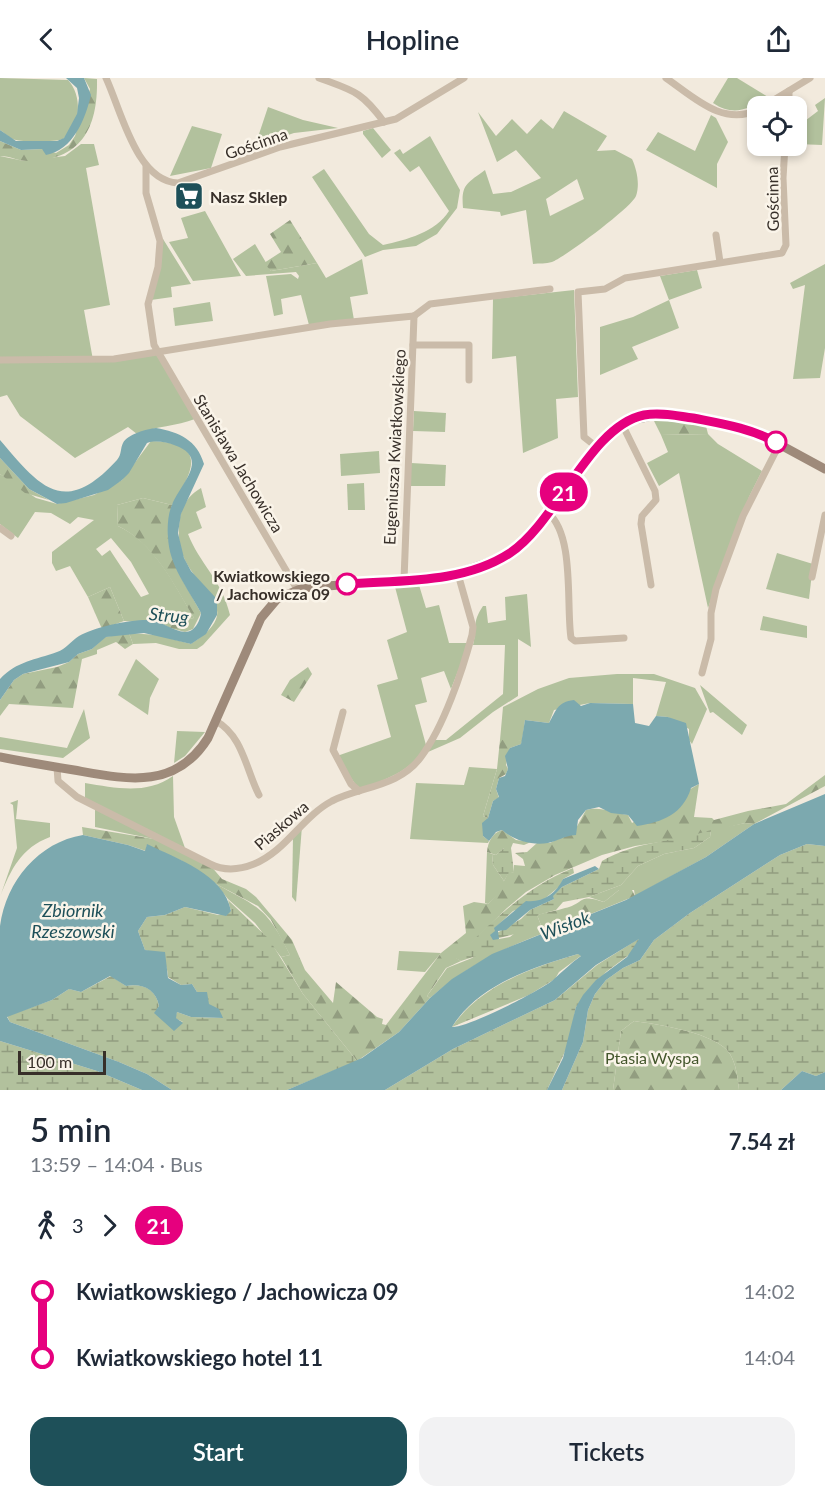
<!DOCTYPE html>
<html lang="en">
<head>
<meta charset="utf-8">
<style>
  body { margin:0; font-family:Lato,sans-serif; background:#f2f2f3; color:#1f2937; height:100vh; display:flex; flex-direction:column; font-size:22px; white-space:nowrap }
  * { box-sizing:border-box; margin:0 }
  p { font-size:20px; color:#747a83 }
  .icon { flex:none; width:33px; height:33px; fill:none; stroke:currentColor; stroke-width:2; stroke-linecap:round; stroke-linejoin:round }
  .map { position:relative; height:1012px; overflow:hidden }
  .drawer { display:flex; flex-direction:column; background:#fff; flex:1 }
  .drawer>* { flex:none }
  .badge { padding:0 12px; border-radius:20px; font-size:21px; line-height:39px }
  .buttons { position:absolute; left:747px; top:18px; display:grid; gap:12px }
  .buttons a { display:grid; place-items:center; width:60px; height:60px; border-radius:12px; background:#fff; box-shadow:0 3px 9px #0003; font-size:30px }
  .scale { position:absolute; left:18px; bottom:15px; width:88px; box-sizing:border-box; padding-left:6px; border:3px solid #372f29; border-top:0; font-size:16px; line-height:21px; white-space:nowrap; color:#372f29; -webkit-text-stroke:4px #faf4e9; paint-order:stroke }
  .map>.badge { position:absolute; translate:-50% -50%; box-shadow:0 0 0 3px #fff }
  .legs { display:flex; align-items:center; gap:9px; height:66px; padding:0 30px; font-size:20px }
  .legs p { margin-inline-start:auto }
  .headline { display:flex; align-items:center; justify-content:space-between; height:102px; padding:0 30px }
  h1 { font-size:33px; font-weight:600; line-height:45px }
  .primary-button { display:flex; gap:12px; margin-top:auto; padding:12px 30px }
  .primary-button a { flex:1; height:69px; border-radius:18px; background:#1e5059; color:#fff; font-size:24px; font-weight:600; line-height:69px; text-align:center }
  .primary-button a+a { background:#f2f2f3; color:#1f2937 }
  ul { padding:0 30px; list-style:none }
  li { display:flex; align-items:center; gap:21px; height:66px; font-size:22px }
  li i { display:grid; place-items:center; width:9px; height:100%; margin:0 8px; background:currentColor }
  li i::after { content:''; width:15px; height:15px; margin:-8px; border:4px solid; border-radius:50%; background:#fff }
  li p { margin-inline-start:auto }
  li:first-child i { background:linear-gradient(#0000 50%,currentColor 0) }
  li:last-child i { background:linear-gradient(currentColor 50%,#0000 0) }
  header { display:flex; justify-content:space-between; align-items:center; height:78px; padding:0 30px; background:#fff; font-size:27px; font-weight:600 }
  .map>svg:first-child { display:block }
  .green { fill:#b2c19d; fill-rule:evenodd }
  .forest { fill:url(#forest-firs) }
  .wetland { fill:url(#wetland-marsh) }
  .water { fill:#7ca9af; fill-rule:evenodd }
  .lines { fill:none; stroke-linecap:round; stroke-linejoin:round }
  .street { stroke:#cabba9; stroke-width:7 }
  .secondary { stroke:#9e8a7a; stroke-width:9 }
  .line-1-casing { stroke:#fff; stroke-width:14 }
  .line-1 { stroke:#e6007e; stroke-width:9 }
  .stop-1-dot { fill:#fff; stroke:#e6007e; stroke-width:3 }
  .labels { text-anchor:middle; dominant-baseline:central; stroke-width:5; stroke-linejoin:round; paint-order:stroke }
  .street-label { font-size:16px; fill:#372f29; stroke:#faf4e9 }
  .poi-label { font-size:16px; font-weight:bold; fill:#372f29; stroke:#faf4e9; text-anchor:start }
  .stop-label { font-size:16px; font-weight:bold; fill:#372f29; stroke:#faf4e9; text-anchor:end }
  .park-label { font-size:16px; fill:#43562c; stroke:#faf4e9 }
  .water-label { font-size:18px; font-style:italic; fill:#1e5059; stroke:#faf4e9 }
</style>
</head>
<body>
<header><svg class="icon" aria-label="back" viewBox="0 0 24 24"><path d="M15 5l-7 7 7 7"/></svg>Hopline<svg class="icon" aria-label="share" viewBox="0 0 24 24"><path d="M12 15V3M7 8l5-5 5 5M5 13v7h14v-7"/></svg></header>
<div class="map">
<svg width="825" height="1012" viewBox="0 0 825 1012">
  <defs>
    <pattern id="forest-firs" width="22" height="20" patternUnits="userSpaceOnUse" patternTransform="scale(1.5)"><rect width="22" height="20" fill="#b2c19d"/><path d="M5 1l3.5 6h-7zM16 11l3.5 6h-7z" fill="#929d80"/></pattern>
    <pattern id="wetland-marsh" width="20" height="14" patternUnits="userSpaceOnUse" patternTransform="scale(1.5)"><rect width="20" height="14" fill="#b2c19d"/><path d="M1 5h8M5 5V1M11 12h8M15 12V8" fill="none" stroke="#929d80"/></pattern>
  </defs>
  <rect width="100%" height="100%" fill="#f2eadd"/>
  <g class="green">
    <path d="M0 0 68 2C82 17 82 47 63 61 59 64 21 64 16 62 10 61 5 55 0 52Z"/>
    <path d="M728 0H737L768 19C749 31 734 39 713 25Z"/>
    <polygon points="825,20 822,67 797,66 797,49 818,33 815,27"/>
    <polygon points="268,29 303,42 338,50 294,55 255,68"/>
    <path d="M564 33 607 58 597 73 615 72 632 81C637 92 640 106 636 118 632 129 565 179 552 184 546 186 539 185 533 186L526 132 501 138 500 134 463 130C461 107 466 106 485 92L493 116 511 114 541 100 516 72 497 84 478 34 496 58 512 41 527 56 541 41 553 51ZM577 101 584 121 550 138 546 121Z"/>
    <polygon points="711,37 716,40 728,64 717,86 717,110 646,72 658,54 695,73"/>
    <polygon points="192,48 222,56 211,90 170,98"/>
    <polygon points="373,50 391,72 382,80 363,56 363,53"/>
    <path d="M430 58 460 112 457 130 437 156 416 168 383 172 365 179 312 99 324 91 369 156 383 167C406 162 436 154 449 133L419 88 410 94 394 75 400 71 403 76Z"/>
    <path d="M81 66H94L99 87 86 90 110 227 84 232 93 282 156 276 195 341C177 348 156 348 137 356L128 349 75 380 20 338 7 317 0 319V78L24 83 65 78Z"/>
    <polygon points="205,133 241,198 193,203 169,164 188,160 181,140"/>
    <polygon points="163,161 191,206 171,209 172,219 151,222"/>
    <polygon points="255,166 271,193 317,185 326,200 362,181 368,216 350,219 354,242 309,247 301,217 281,221 283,236 274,238 266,198 291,196 298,201 299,198 296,194 246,198 233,181"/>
    <polygon points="825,186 825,270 820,300 793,301 805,207 793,211 790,205"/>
    <polygon points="697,192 702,210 669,222 679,250 632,269 638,281 600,297 600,249 633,239 669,222 660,198"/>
    <polygon points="574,212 578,319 556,321 558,360 523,375 516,278 492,281 493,221"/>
    <polygon points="210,224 213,243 175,248 173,230"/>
    <polygon points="414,333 446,335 445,354 413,353"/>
    <polygon points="708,356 718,366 762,393 749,419 708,530 679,395 659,408 647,385 668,374 661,357"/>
    <path d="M151 363C208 365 194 392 172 427L143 420 117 427 118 448C155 465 175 508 194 540L174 543 170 550 161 545 124 543 110 509 88 519 70 488 56 493 52 485V474L94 442 78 439 70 446 51 435 35 434 18 460 0 446V396L36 420 57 426 94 417 122 402ZM111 460 131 484 149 516 141 519 110 472 102 478 96 471Z"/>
    <polygon points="379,373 380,395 341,398 340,376"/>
    <polygon points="411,385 446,387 445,408 410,408"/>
    <polygon points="364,405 365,432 348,432 347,406"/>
    <path d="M201 410 206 429 196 434 202 450 188 456C199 485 222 502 230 537L203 567 197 571H179L156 565 133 566 129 555 157 557 191 566C246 531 200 516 184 480 178 467 178 454 180 439 183 426 189 417 201 410Z"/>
    <polygon points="777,475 813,486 809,521 766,511"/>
    <path d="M419 507 426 530 439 527 449 565H469L451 611 444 593 421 600 427 624 415 627 426 667C412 693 389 700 363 710L357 709 337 678 391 659 377 607 398 601 387 562 407 554 395 509Z"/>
    <path d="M527 516 531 569 518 561V618L493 634 460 660 428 674 435 662H446L503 616 505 567H473C478 548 471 546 483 528H486L488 545 506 542 505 519Z"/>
    <polygon points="763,538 807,548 807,560 760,552"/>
    <polygon points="136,581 159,601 150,620 148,637 118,617"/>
    <polygon points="617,596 654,596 695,610 707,631 692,666 689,662 689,651 668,639 656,638 666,604 633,600 633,626 590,625 554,632 549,645 525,642 522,663 500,662 503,629 538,611 569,600"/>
    <polygon points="700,607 747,647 742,657 713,634 710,635"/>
    <polygon points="84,631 90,660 63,680 0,671 0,659 67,670"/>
    <polygon points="177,653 205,654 185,678 174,685"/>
    <polygon points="469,689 497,691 483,738 488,740 483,758 489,763 488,765 410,761 416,705 464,707"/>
    <path d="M173 698 174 739 185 770 85 723V705C116 710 146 717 173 698Z"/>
    <path d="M18 722 16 741 50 745V759C21 770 11 791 0 819L17 770 13 727 10 725Z"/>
    <polygon points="95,730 154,761 95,749"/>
    <polygon points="745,745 754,746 706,779 635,818 634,812 619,812 604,824 589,819 621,807 638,788 664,776 694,770 710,759 711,752"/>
    <polygon points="302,748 296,824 292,819 293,759"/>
    <polygon points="487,774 492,776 493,787 504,803 499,816 488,826 485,825"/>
    <path d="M216 806C260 830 267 830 290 877L281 879 255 845 228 821Z"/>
    <path d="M537 837 544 855C501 871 464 890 430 920L427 918 447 890 472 880 499 861 510 859Z"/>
    <polygon points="399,873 441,875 425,894 397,892"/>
  </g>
  <g class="forest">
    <path d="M84 0 97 1C98 51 81 83 27 83 18 83 10 78 0 78V63L21 72 42 71 56 75 69 67 75 58 90 11Z"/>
    <polygon points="290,142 317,185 271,193 264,185 281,174 270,156"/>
    <polygon points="653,341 706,348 708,356 661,357"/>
    <polygon points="0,380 29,411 49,422 25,415 0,396"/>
    <path d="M143 420 172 427C162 479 178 491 201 535L193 551 185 554 170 550 174 543 194 540C174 507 154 465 118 448L117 427Z"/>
    <polygon points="110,509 124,543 102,551 88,519"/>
    <polygon points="129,555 133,566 125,571 116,564 97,572 97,576 82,581 73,630 9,626 0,638 0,622 14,602 23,596 57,589 69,584 78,576 92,571 105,559"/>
    <polygon points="308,589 312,596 294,624 281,617 290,602"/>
    <polygon points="514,661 522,663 521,666 510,670 506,687 508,691 506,696 499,700 496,711 499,720 493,723 488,740 483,738 497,691 500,662"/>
    <path d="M825 697V708L754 746 745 745 685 760 635 768 602 777 555 797 526 814 507 830 456 880 461 883 446 890 427 918 430 920 399 954 357 983 303 916 281 879 290 877 271 842 258 828 216 806 182 783 147 767 146 773 128 767 83 757 82 749 154 761 210 787 222 801 246 811 256 819 292 862 305 892 333 925 336 904 377 939 383 941 382 946 386 947 441 875 466 855 463 828 474 824 488 826 498 816 495 808 504 803 508 795 514 794V787L525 788 523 781 515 775 527 774 537 765H550L575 752 586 732C601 728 612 735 628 737L632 745 699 706 694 739 712 740 714 742 748 733 786 726Z"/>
    <path d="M502 752 516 762 531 764 524 767 513 765 511 770H504L496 777 487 774C488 764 492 755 502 752Z"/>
    <path d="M630 808 635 818 544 855 537 837C547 834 556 833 565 830 586 825 577 815 604 824L619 812Z"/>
    <path d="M634 943C656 946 718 955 730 976 736 986 738 1000 739 1012H613L621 953Z"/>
  </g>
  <g class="wetland">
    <path d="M711 752 710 759 694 770 664 776 638 788 621 807 589 819 563 824 556 832 538 837 531 852 499 860 498 866 488 874 461 883 455 880C492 844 525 809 573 790L574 795 563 801 560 808 543 822 513 833 495 850 497 855 521 841 530 832 554 821 552 818 562 809 599 791 602 783C636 763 674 764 711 752Z"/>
    <path d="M807 766 825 768V994L816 998 802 993 781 1012H739C738 1000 736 986 730 976 718 955 656 946 634 943L621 953 613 1012H562L583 964 588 932 595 916 606 902 623 890 640 882 654 862 690 835 780 777Z"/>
    <polygon points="504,770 511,770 514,794 508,796 504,803 493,787 492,776 496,777"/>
    <path d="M228 822 269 861 303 916 357 983 287 1012H172L147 996 119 984 10 944 7 938 52 922 69 911 81 914 111 898 126 908C143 905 156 911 159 928L155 935 183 944 175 940 177 934 191 939 222 940 197 914 192 906 181 907 168 899C168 885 159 875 145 872L138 853 147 839 165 837 185 829 218 837 231 833Z"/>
    <polygon points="640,860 634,873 606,894 576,929 569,965 547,1012 385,1012 453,971 555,922 597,887"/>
    <path d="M578 876 582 877 559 894 555 901 529 917 452 949C481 907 531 890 578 876Z"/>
    <polygon points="0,963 97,993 142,1012 0,1012"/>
  </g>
  <g class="water">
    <path d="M66 0H84L91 17C85 42 73 72 46 77L42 71 21 72 0 63V52L16 63H57L64 60 77 36 79 20 77 10Z"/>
    <path d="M156 350C179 354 197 362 204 386L181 436 178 455 184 480 191 493 215 519 217 526V537L206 556 191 566 144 555 106 559 92 571 78 576 69 584 23 596 14 602 0 622V601C17 583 35 582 57 574 66 571 71 563 79 558 94 549 132 541 150 542 162 543 172 553 185 554 195 554 200 543 201 535 188 510 169 488 168 459 167 450 168 435 172 427 179 407 212 380 174 367 166 364 155 362 147 365L129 395 122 402 108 412 66 425 57 426 29 411 0 380V362C40 409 64 440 117 382 122 376 120 371 123 365 128 356 147 351 156 350Z"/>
    <path d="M574 622 581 628 590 625 633 626 635 645 649 648 656 638 668 639 686 645 699 706 691 710C683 736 663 744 637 748L628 737 611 735 599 729 586 732 578 742 576 757C562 758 559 763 548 765 532 768 513 762 502 752L496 754 489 763 483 758 482 745 488 740 493 723 499 719 496 711 499 700 505 698 508 691 505 678 510 670 521 666 525 642 549 645C556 633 557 624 574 622Z"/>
    <path d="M825 716V768L807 766 780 777 690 835 654 862 640 882 623 890 606 902 595 916 588 932 583 964 562 1012H547L563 980 576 929 583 917 596 902 627 879 639 861 596 887 555 922 453 971 385 1012H287L362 980 399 954 430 920 452 901 492 876 626 822 706 779 754 746ZM578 876 581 878C571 885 562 894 553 902 540 913 467 950 452 949 478 907 533 889 578 876Z"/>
    <path d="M83 757 128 767 145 773 147 766C177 781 224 796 231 833L226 838 185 829 165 837 147 839 138 853 145 872 165 874 168 900 181 907 192 906 197 914H207L209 926 219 931 223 940 191 939 177 934 176 940 183 945 174 953 154 935 159 928C156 911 142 905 126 908L110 898 81 914 69 911 52 922 7 939 10 944 119 984 147 996 172 1012H142L97 993 0 963C0 929 0 881 0 848 6 803 39 764 83 757Z"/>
    <path d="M595 788 599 791 562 809 553 818 554 821 530 832 506 852 498 853 499 861 493 862 490 857 495 853 494 850 526 823C542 825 556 816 563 801Z"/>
    <polygon points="802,993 816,998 825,994 825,1012 781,1012"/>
  </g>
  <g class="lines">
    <g class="street">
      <path d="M106 0C121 32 136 103 178 105L280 69 396 41 464 0"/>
      <path d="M319 0C354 13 361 13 384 44"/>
      <path d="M666 0C695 20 722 48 758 32"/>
      <polyline points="789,13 789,28"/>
      <polyline points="764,28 810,0"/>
      <polyline points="146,88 146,115 160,163 158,189 148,226 154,267 297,511"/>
      <polyline points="716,157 720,184"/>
      <polyline points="414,238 430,226 550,211"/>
      <polyline points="413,267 469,267 469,302"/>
      <polyline points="0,282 114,281 330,246 414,238"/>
      <polyline points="622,346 655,413 656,422 642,438 641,446 651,507"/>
      <polyline points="598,370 584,359 578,214 605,211 625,200 782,175 786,167 783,100 785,68"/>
      <path d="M548 435C575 457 566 528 571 560L575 563 624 560"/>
      <polyline points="0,450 11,458"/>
      <polyline points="812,499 825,437"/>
      <polyline points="404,502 414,238"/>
      <polyline points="702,595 711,561 711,535 716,511 743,438 779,367"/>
      <polyline points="343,634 333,672 351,706 359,713"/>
      <path d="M216 643C243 658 246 692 259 717"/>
      <path d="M57 689 58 703 77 719 210 786C224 793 239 792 254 786 286 773 302 739 332 723 362 708 399 709 421 679 444 648 462 594 472 557L473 549 458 496"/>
    </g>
    <path class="secondary" d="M0 679C25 684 49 688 74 692 125 701 175 713 208 660L261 540 277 521 303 510 449 498 501 480 528 459 603 363 628 343 661 336 740 349 764 358 825 391"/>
  </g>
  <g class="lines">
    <g class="line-1-casing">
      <path id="line-1" d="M347 506C400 502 463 506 510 475 557 444 590 348 644 337 661 334 677 338 693 340 723 346 749 350 776 364"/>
    </g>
    <use href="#line-1" class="line-1"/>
  </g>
  <defs>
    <g id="supermarket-square" transform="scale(1.5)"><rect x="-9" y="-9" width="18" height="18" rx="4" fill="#1e5059" stroke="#faf4e9"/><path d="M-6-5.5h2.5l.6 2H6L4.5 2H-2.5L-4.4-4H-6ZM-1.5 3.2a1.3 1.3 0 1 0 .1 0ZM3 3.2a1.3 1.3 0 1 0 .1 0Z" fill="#fff"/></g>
  </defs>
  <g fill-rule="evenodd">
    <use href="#supermarket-square" x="189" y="118"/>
  </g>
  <g class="stop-1-dot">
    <circle cx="776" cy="364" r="10"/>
    <circle cx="347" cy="506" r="10"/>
  </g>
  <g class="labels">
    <g class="street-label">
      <text transform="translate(256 65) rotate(-19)">Gościnna</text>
      <text transform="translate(772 121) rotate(-91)">Gościnna</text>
      <text transform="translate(394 369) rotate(-87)">Eugeniusza Kwiatkowskiego</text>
      <text transform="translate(239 385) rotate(59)">Stanisława Jachowicza</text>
      <text transform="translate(281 747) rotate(-41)">Piaskowa</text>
    </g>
    <g class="poi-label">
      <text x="210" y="118">Nasz Sklep</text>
    </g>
    <g class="stop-label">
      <text x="330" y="497">Kwiatkowskiego<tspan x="330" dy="18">/ Jachowicza 09</tspan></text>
    </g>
    <g class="park-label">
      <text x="652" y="979">Ptasia Wyspa</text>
    </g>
    <g class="water-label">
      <text transform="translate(169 537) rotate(6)">Strug</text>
      <text x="73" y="832">Zbiornik<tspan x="73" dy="21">Rzeszowski</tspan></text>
      <text transform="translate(565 847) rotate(-20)">Wisłok</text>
    </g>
  </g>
</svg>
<div class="buttons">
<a><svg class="icon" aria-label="locate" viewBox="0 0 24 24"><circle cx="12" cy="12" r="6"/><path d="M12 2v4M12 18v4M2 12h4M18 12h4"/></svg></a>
</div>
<div class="scale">100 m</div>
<b class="badge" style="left:564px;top:414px;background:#e6007e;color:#fff">21</b>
</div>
<section class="drawer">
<div class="headline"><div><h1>5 min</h1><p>13:59 – 14:04 · Bus</p></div><b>7.54 zł</b></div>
<div class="legs"><svg class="icon" aria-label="walk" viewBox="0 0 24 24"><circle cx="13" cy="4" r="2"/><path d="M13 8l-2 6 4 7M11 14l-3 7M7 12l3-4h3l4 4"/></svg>3<svg class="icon" aria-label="forward" viewBox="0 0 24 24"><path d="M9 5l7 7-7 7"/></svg><b class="badge" style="background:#e6007e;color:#fff">21</b></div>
<ul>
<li><i style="color:#e6007e"></i><b>Kwiatkowskiego / Jachowicza 09</b><p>14:02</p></li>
<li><i style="color:#e6007e"></i><b>Kwiatkowskiego hotel 11</b><p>14:04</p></li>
</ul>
<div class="primary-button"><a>Start</a><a>Tickets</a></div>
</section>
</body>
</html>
